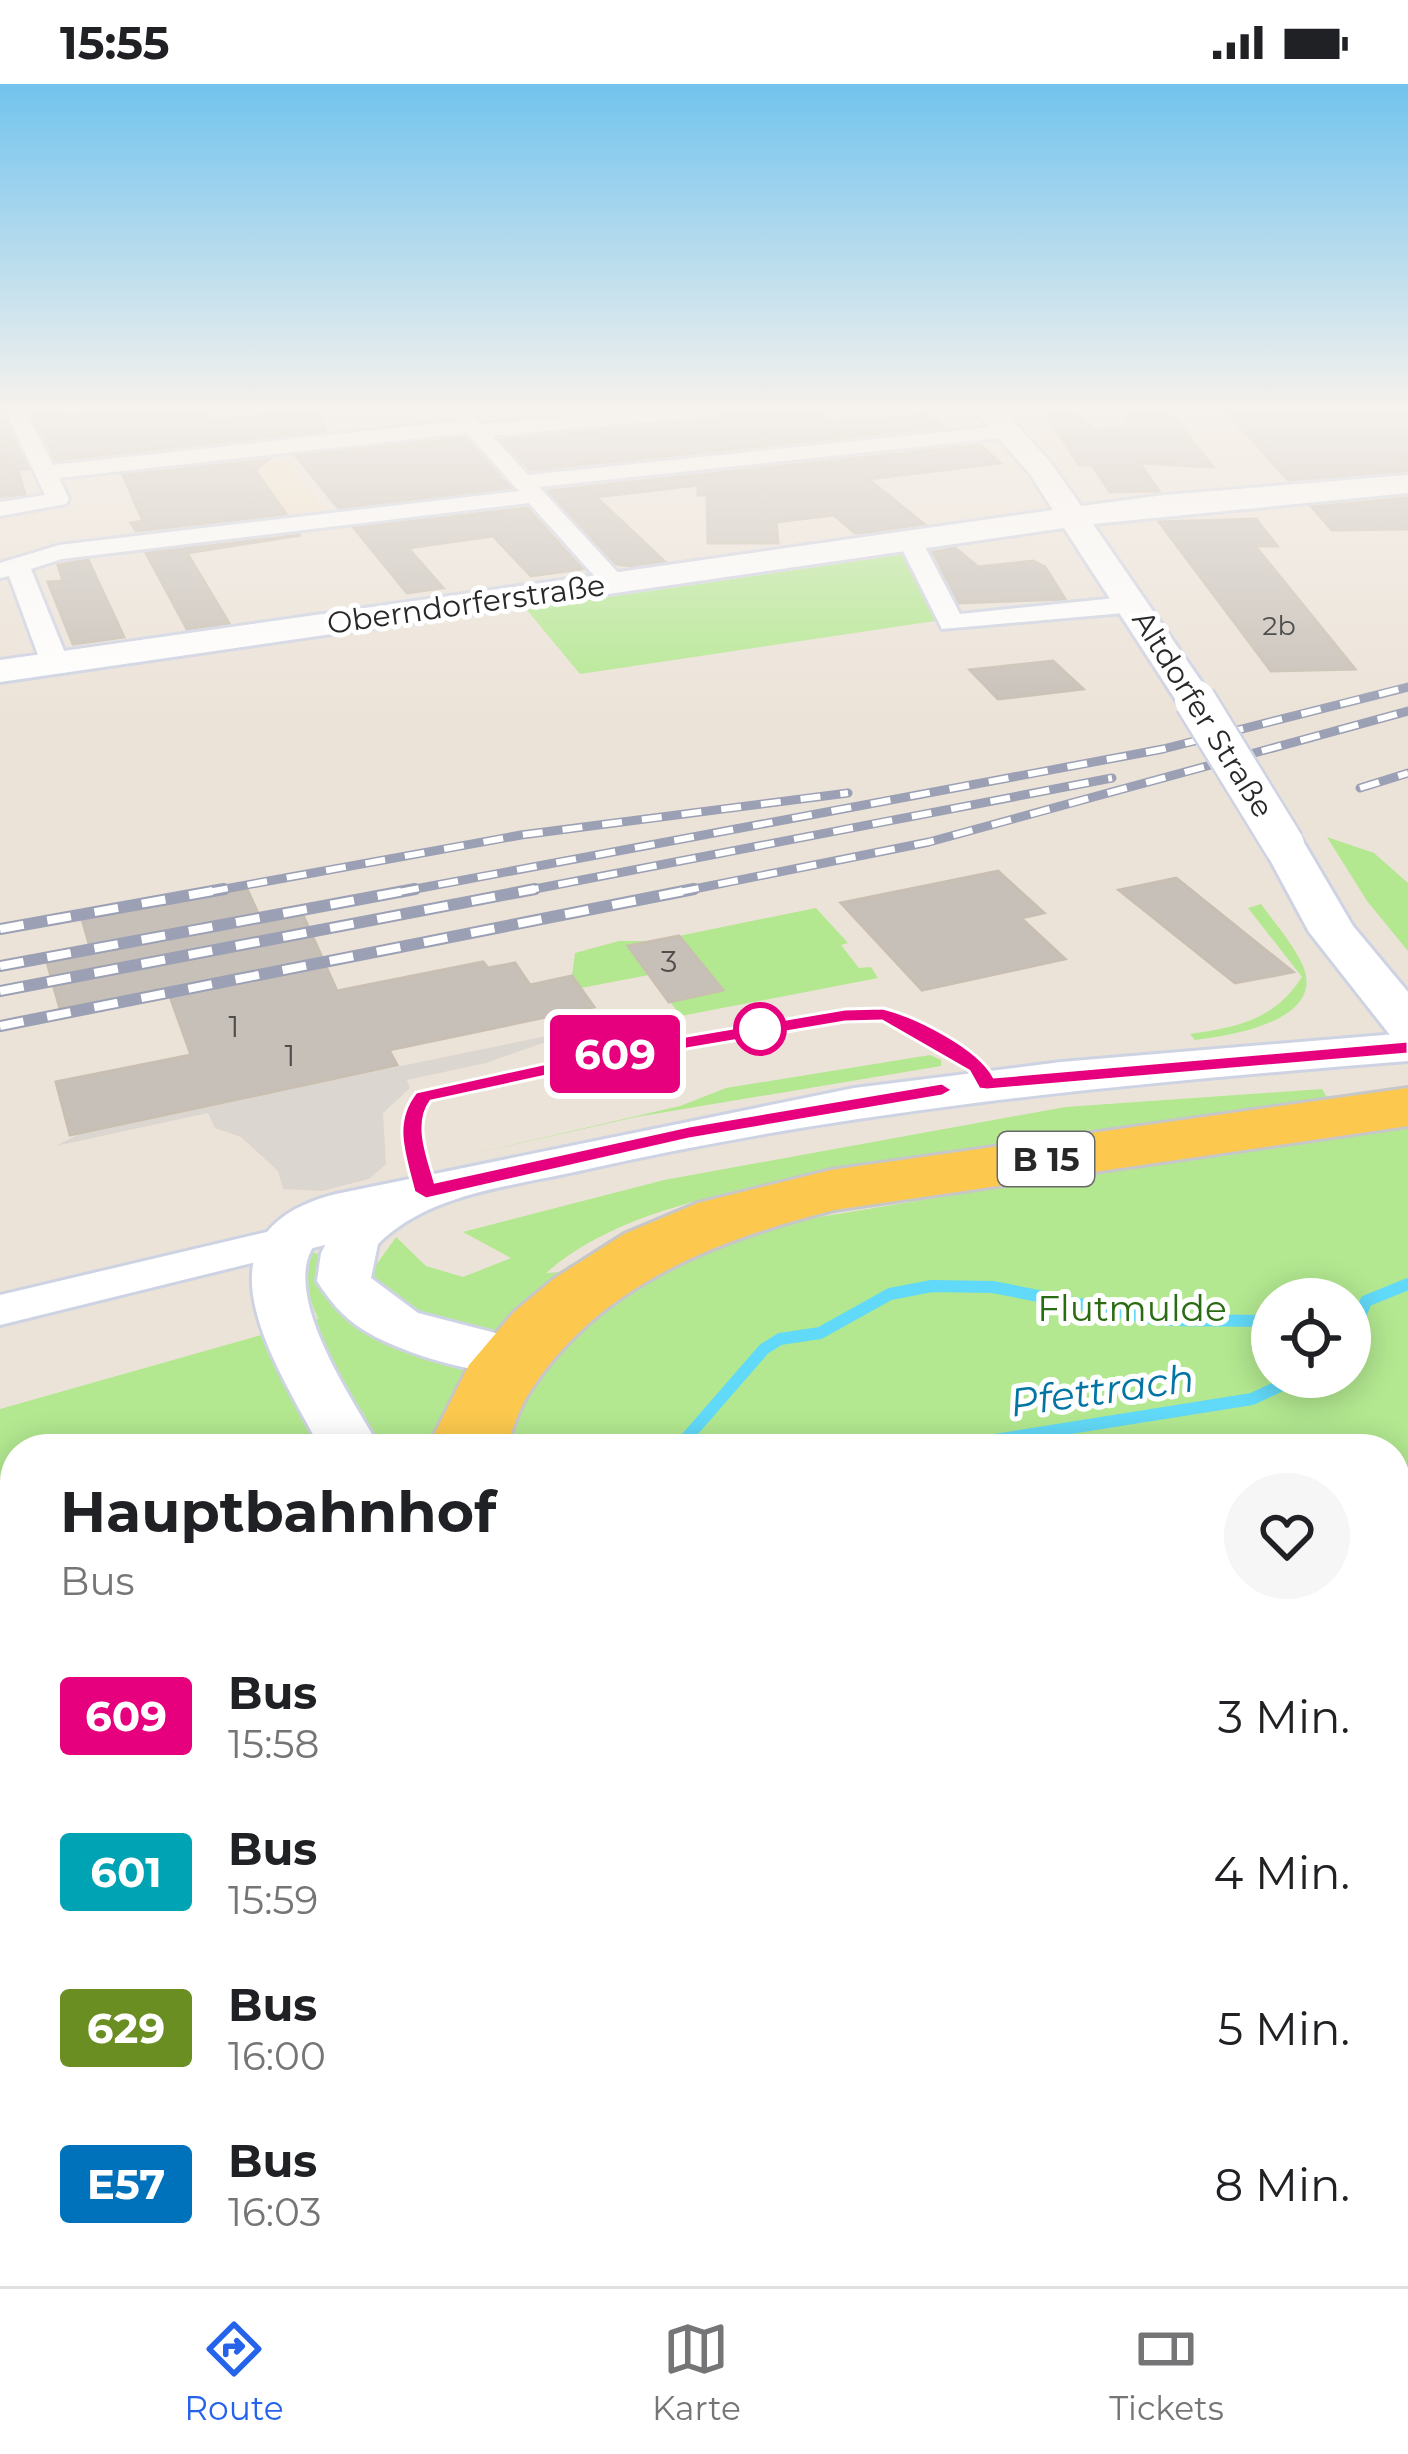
<!DOCTYPE html>
<html lang="de">
<head>
<meta charset="utf-8">
<style>
  body { margin:0; font-family:Montserrat,sans-serif; background:#f6f6f6; color:#202124; height:100vh; display:flex; flex-direction:column; font-size:45px; white-space:nowrap }
  * { box-sizing:border-box; margin:0 }
  p { font-size:39px; color:#757577 }
  .icon { flex:none; width:66px; height:66px; fill:none; stroke:currentColor; stroke-width:2; stroke-linecap:round; stroke-linejoin:round }
  .map { position:relative; flex:1; overflow:hidden }
  .drawer { position:absolute; left:0px; top:1350px; width:1410px; height:852px; display:flex; flex-direction:column; background:#fff; border-radius:48px 48px 0 0; box-shadow:0 6px 30px #0003 }
  .drawer>* { flex:none }
  .badge { padding:0 24px; border-radius:9px; font-size:42px; line-height:78px }
  .fabs { position:absolute; left:1251px; top:1194px; display:grid; gap:24px }
  .fabs a { display:grid; place-items:center; width:120px; height:120px; border-radius:50%; background:#fff; box-shadow:0 6px 30px #0003; font-size:60px }
  .map>.badge { position:absolute; translate:-50% -50%; box-shadow:0 0 0 6px #fff }
  .round { display:grid; place-items:center; flex:none; width:126px; height:126px; border-radius:63px; background:#f6f6f6 }
  .overview { display:flex; align-items:center; justify-content:space-between; height:204px; padding:0 60px }
  h1 { font-size:57px; font-weight:700; line-height:90px }
  ul { padding:0; list-style:none }
  li { display:flex; align-items:center; gap:36px; height:156px; padding:0 60px }
  li div { flex:1 }
  li b { display:block; font-size:45px }
  li em { font-style:normal }
  li .badge { min-width:132px; font-weight:700; text-align:center }
  .status { display:flex; justify-content:space-between; align-items:center; height:84px; padding:0 60px; background:#fff; direction:ltr }
  .status svg { height:33px; fill:currentColor }
  .dock { display:flex; justify-content:space-around; align-items:center; height:168px; border-top:3px solid #e0e0e0; background:#fff; font-size:33px; color:#757577 }
  .dock a { display:grid; justify-items:center; gap:6px }
  .dock .current { color:#2563eb }
  .map>svg:first-child { display:block }
  .education { fill:#f0e0c6 }
  .green { fill:#b3e890; fill-rule:evenodd }
  .plaza { fill:#dcd6d0 }
  .lines { fill:none; stroke-linecap:round; stroke-linejoin:round }
  .stream { stroke:#61d9f8; stroke-width:12 }
  .building { fill:#c7c0b8; stroke:#c8bfb2; stroke-width:3 }
  .minor-casing { stroke:#ced3e3; stroke-width:6 }
  .tertiary-casing { stroke:#ced3e3; stroke-width:6 }
  .secondary-casing { stroke:#ced3e3; stroke-width:6 }
  .primary-casing { stroke:#c7c7c7; stroke-width:6 }
  .minor { fill:#fff; fill-rule:evenodd }
  .tertiary { fill:#fff; fill-rule:evenodd }
  .secondary { fill:#fff; fill-rule:evenodd }
  .primary { fill:#fcc94e; fill-rule:evenodd }
  .rail-far1-casing { stroke:#9ba0b5; stroke-width:9 }
  .rail-casing { stroke:#9ba0b5; stroke-width:12 }
  .rail-far1 { stroke:#fff; stroke-width:6; stroke-dasharray:20; stroke-linecap:butt }
  .rail { stroke:#fff; stroke-width:8; stroke-dasharray:24; stroke-linecap:butt }
  .secondary-bridge-casing { stroke:#ced3e3; stroke-width:45; stroke-linecap:butt }
  .secondary-bridge { stroke:#fff; stroke-width:40 }
  .line { fill:#e6007e; stroke:#fff; stroke-width:3 }
  .stop-dot { fill:#fff; stroke:#e6007e; stroke-width:6 }
  .labels { text-anchor:middle; dominant-baseline:central; stroke-width:10; stroke-linejoin:round; paint-order:stroke }
  .far-number-label { font-size:27px; fill:#504e4c }
  .far-street-label { font-size:30px; fill:#282828; stroke:#fff }
  .number-label { font-size:30px; fill:#504e4c }
  .shield { fill:#fff; stroke:#686868; stroke-width:3 }
  .shield-label { font-size:33px; font-weight:bold; fill:#282828 }
  .park-label { font-size:36px; fill:#2b6b13; stroke:#fff }
  .water-label { font-size:39px; font-style:italic; fill:#0275a3; stroke:#fff }
</style>
</head>
<body>
<div class="status"><b>15:55</b><svg viewBox="0 0 49 12"><path d="M0 12V9h3v3zM5 12V6h3v6zM10 12V3h3v9zM15 12V0h3v12zM26 1h20v11H26zM47 4h2v5h-2z"/></svg></div>
<div class="map">
<svg width="1408" height="2202" viewBox="0 0 1408 2202">
  <rect width="100%" height="100%" fill="#ece3d8"/>
  <polygon class="education" points="287,376 325,427 236,435 234,381"/>
  <g class="green">
    <polygon points="899,471 909,473 935,537 580,590 526,525"/>
    <polygon points="1327,753 1374,769 1408,799 1408,867 1367,817"/>
    <path d="M1261 820C1274 838 1294 861 1303 882 1326 937 1230 952 1195 956L1190 950C1238 943 1274 936 1302 893L1248 824Z"/>
    <polygon points="816,824 848,859 841,861 859,884 871,883 878,894 681,932 649,891 581,904 572,892 575,869 619,857 654,857"/>
    <polygon points="930,971 941,976 941,982 636,1033 451,1075 680,1022 726,1004"/>
    <path d="M1322 1005 1329 1017 759 1101C685 1119 604 1138 546 1189L620 1184 801 1136 1408 1036V1419L1395 1422V1365H15V1851L0 1855V1325L318 1235 304 1200V1177L313 1168 369 1191 396 1153 426 1182 463 1193 511 1174 463 1148 664 1096 1065 1023ZM1272 1215H1350V1293H1272Z"/>
    <polygon points="6,2076 15,2078 15,2187 54,2187 0,2202 0,2087"/>
    <polygon points="1070,2187 1236,2187 1246,2202 1082,2202"/>
  </g>
  <polygon class="plaza" points="624,936 629,944 540,960 486,979 407,996 410,1004 383,1029 386,1080 369,1095 322,1107 283,1105 278,1087 241,1053 215,1044 208,1029 56,1062 83,1048"/>
  <g class="lines">
    <g class="stream">
      <polyline points="1350,1258 1366,1217 1408,1200"/>
      <polyline points="677,1365 764,1265 780,1255 820,1249 890,1210 932,1202 993,1203 1160,1236 1272,1237"/>
      <polyline points="696,1365 750,1359 805,1365"/>
      <polyline points="910,1365 976,1359 1252,1315 1299,1293"/>
      <polyline points="0,1597 15,1601"/>
    </g>
  </g>
  <g class="building">
    <polygon points="0,326 28,385 18,386 25,410 0,413"/>
    <polygon points="30,326 63,326 67,332 129,326 209,326 214,335 316,327 325,347 56,376"/>
    <polygon points="755,326 818,326 834,338 927,330 944,343 530,386 501,356 710,336 723,329"/>
    <polygon points="1044,326 1070,326 1094,345 1124,344 1130,326 1168,326 1213,383 1140,379 1159,407 1110,408 1092,381 1079,381"/>
    <polygon points="1225,326 1408,326 1408,387 1288,396"/>
    <polygon points="465,354 510,404 338,424 296,372"/>
    <polygon points="980,361 1000,379 868,395 924,440 867,448 855,449 834,431 776,438 778,459 708,459 707,411 698,411 698,401 596,413 664,477 630,482 616,480 548,407"/>
    <polygon points="268,376 255,386 286,430 136,447 131,439 143,437 123,391"/>
    <polygon points="1408,414 1408,445 1332,446 1312,423"/>
    <polygon points="527,424 582,485 531,492 493,452 408,464 443,504 407,509 354,444"/>
    <polygon points="1256,435 1277,462 1255,462 1355,585 1271,587 1159,438"/>
    <polygon points="301,451 187,469 229,539 187,545 146,469"/>
    <polygon points="955,464 978,483 1033,477 1045,483 1065,515 959,519 933,468"/>
    <polygon points="88,476 124,553 73,560 48,498 63,497 58,481"/>
    <polygon points="1053,577 1083,605 998,615 970,586"/>
    <polygon points="998,787 1044,829 1021,834 1065,875 922,906 841,819"/>
    <polygon points="1176,794 1293,888 1235,899 1119,806"/>
    <polygon points="247,805 262,838 303,831 337,907 483,878 488,884 515,879 530,901 572,892 594,923 389,966 397,981 70,1051 56,998 191,971 167,904 60,925 47,878 92,870 82,835"/>
    <polygon points="679,852 723,906 669,918 628,862"/>
  </g>
  <g class="lines">
    <g class="minor-casing">
      <g id="minor">
        <polygon points="5,326 25,326 53,381 457,337 452,331 458,326 469,327 482,340 644,326 720,326 710,332 492,352 528,391 1010,341 1020,347 1010,353 539,403 623,494 626,499 623,504 605,504 529,419 62,475 31,485 69,579 55,587 41,579 9,492 0,494 0,479 59,461 519,407 467,349 59,394 69,415 66,420 0,432 0,418 45,411"/>
        <polygon points="910,450 922,457 960,530 1135,512 1148,520 1135,528 942,545 898,457"/>
        <polygon points="318,1136 333,1139 340,1149 333,1159 0,1241 0,1211"/>
        <polygon points="1395,1667 1408,1669 1408,1719 1395,1717"/>
      </g>
    </g>
    <g class="tertiary-casing">
      <path id="tertiary" d="M1408 949V977C1131 999 859 1024 588 1085 517 1102 431 1107 378 1160L371 1194 418 1229 534 1259 542 1273 534 1287C493 1298 399 1269 362 1245 343 1233 329 1216 317 1197L321 1169 334 1145C258 1182 354 1317 381 1365H321C274 1276 185 1148 336 1110L854 1004 1061 978Z"/>
    </g>
    <g class="secondary-casing">
      <g id="secondary">
        <polygon points="974,326 1003,326 1051,379 1081,422 1164,411 1408,391 1408,409 1093,440 1214,616 1209,624 1181,624 1064,444 0,598 0,576 1053,426 1030,390"/>
        <polygon points="1284,748 1300,752 1353,842 1408,908 1408,955 1390,951 1309,848 1262,761 1268,752"/>
      </g>
    </g>
    <g class="primary-casing">
      <g id="primary">
        <path d="M1408 1004V1042L834 1126C717 1156 600 1200 531 1306 519 1323 513 1346 505 1365H427L469 1281 514 1228 555 1194 624 1150 698 1119 831 1086Z"/>
        <polygon points="698,2187 812,2187 819,2202 703,2202"/>
      </g>
    </g>
    <use href="#minor" class="minor"/>
    <use href="#tertiary" class="tertiary"/>
    <use href="#secondary" class="secondary"/>
    <use href="#primary" class="primary"/>
    <g class="rail-far1-casing">
      <g id="rail-far1">
        <polyline points="1360,704 1408,689"/>
        <polyline points="208,808 521,751 848,709"/>
        <polyline points="399,808 1163,665 1408,603"/>
        <polyline points="519,808 1112,694"/>
        <polyline points="679,808 929,758 1408,627"/>
      </g>
    </g>
    <g class="rail-casing">
      <g id="rail">
        <polyline points="0,845 224,805"/>
        <polyline points="0,882 415,805"/>
        <polyline points="0,907 535,805"/>
        <polyline points="0,942 694,805"/>
      </g>
    </g>
    <use href="#rail-far1" class="rail-far1"/>
    <use href="#rail" class="rail"/>
    <g class="secondary-bridge-casing">
      <polyline id="secondary-bridge" points="1195,616 1284,761"/>
    </g>
    <use href="#secondary-bridge" class="secondary-bridge"/>
  </g>
  <linearGradient id="sky" x2="0" y2="1"><stop stop-color="#72c3ee"/><stop offset="0.51" stop-color="#f6f2ed"/><stop offset="1" stop-color="#f6f2ed" stop-opacity="0"/></linearGradient>
  <rect width="1408" height="634" fill="url(#sky)"/>
  <path class="line" d="M883 924C915 932 978 963 994 993L1408 957V970L987 1006 979 1005 969 987 882 937 845 938 616 977 431 1017C414 1040 428 1073 435 1098L689 1042 942 999 953 1006 942 1012 689 1055 426 1115 414 1108C405 1071 391 1039 416 1008L616 964 845 925Z"/>
  <circle class="stop-dot" cx="760" cy="945" r="24"/>
  <g class="labels">
    <g class="far-number-label">
      <text x="1279" y="541">2b</text>
    </g>
    <g class="far-street-label">
      <text transform="translate(466 520) rotate(-8)">Oberndorferstraße</text>
      <text transform="translate(1203 630) rotate(58)">Altdorfer Straße</text>
    </g>
    <g class="number-label">
      <text x="669" y="877">3</text>
      <text x="234" y="942">1</text>
      <text x="290" y="971">1</text>
    </g>
    <rect class="shield" x="998" y="1048" width="96" height="54" rx="9"/>
    <g class="shield-label">
      <text x="1046" y="1075">B 15</text>
    </g>
    <g class="park-label">
      <text x="1132" y="1224">Flutmulde</text>
    </g>
    <g class="water-label">
      <text transform="translate(1102 1306) rotate(-8)">Pfettrach</text>
    </g>
  </g>
</svg>
<div class="fabs">
<a><svg class="icon" aria-label="locate" viewBox="0 0 24 24"><circle cx="12" cy="12" r="6"/><path d="M12 2v4M12 18v4M2 12h4M18 12h4"/></svg></a>
</div>
<b class="badge" style="left:615px;top:970px;background:#e6007e;color:#fff">609</b>
<section class="drawer">
<div class="overview"><div><h1>Hauptbahnhof</h1><p>Bus</p></div><a class="round"><svg class="icon" aria-label="heart" viewBox="0 0 24 24"><path d="M12 20l-8-8c-3-5 5-10 8-4 3-6 11-1 8 4z"/></svg></a></div>
<ul>
<li><span class="badge" style="background:#e6007e;color:#fff">609</span><div><b>Bus</b><p>15:58</p></div><em>3 Min.</em></li>
<li><span class="badge" style="background:#00a3b4;color:#fff">601</span><div><b>Bus</b><p>15:59</p></div><em>4 Min.</em></li>
<li><span class="badge" style="background:#6b8e23;color:#fff">629</span><div><b>Bus</b><p>16:00</p></div><em>5 Min.</em></li>
<li><span class="badge" style="background:#0072bc;color:#fff">E57</span><div><b>Bus</b><p>16:03</p></div><em>8 Min.</em></li>
</ul>
</section>
</div>
<nav class="dock">
<a class="current"><svg class="icon" aria-label="directions" viewBox="0 0 24 24"><path d="M12 3l9 9-9 9-9-9zM9 14v-3h6M13 9l2 2-2 2"/></svg>Route</a>
<a><svg class="icon" aria-label="map" viewBox="0 0 24 24"><path d="M3 6l6-2 6 2 6-2v14l-6 2-6-2-6 2zM9 4v14M15 6v14"/></svg>Karte</a>
<a><svg class="icon" aria-label="tickets" viewBox="0 0 24 24"><path d="M3 7h18v10H3zM15 7v10"/></svg>Tickets</a>
</nav>
</body>
</html>
